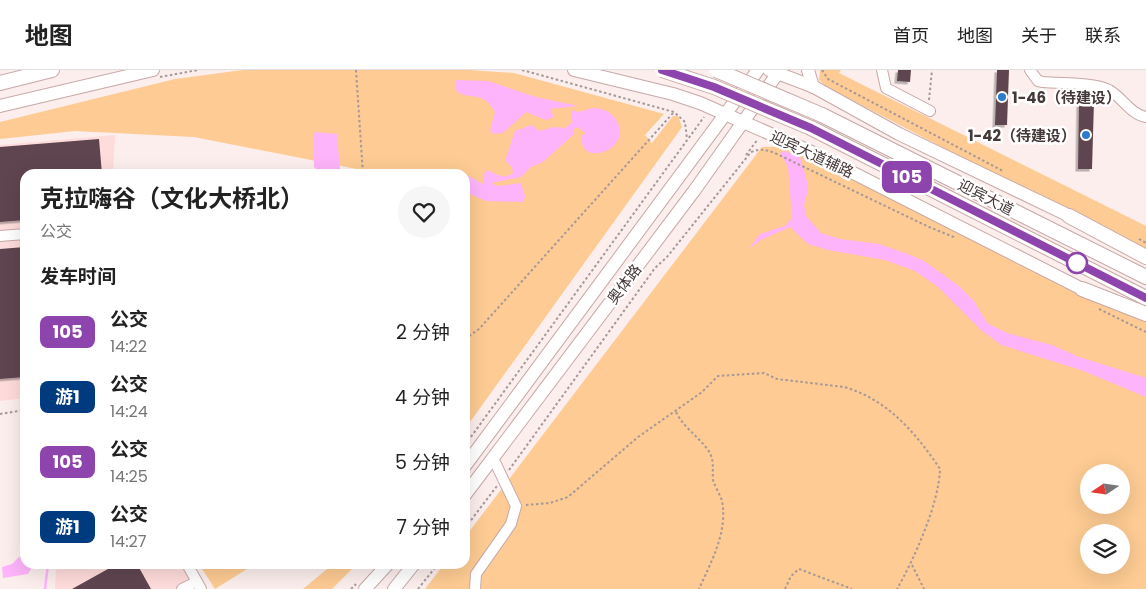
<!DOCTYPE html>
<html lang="zh">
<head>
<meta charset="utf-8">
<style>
  body { margin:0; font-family:Poppins,"Noto Sans SC",sans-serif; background:#f6f6f6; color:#222; height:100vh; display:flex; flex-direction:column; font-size:19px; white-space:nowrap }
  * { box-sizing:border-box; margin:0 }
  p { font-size:16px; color:#767676 }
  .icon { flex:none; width:28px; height:28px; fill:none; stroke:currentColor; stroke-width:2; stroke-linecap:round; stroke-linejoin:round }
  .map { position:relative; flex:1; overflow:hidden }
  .details { position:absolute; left:20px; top:99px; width:450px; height:400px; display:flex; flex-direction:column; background:#fff; border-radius:15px; box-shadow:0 5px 20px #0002 }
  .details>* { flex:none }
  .badge { padding:0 10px; border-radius:8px; font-size:18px; line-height:32px }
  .needle { width:32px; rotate:257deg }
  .tools { position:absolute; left:1080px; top:394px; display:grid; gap:10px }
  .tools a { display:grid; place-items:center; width:50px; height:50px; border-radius:50%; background:#fff; box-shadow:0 5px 20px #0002; font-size:25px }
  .map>.badge { position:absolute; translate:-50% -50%; box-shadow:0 0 0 2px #fff }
  h2 { padding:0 20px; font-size:19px; line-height:45px }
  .round { display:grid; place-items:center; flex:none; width:52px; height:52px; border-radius:26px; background:#f6f6f6 }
  .headline { display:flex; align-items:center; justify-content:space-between; height:85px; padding:0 20px }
  h1 { font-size:24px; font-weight:700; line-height:38px }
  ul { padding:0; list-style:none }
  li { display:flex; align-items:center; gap:15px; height:65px; padding:0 20px }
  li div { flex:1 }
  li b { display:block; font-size:19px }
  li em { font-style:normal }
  li .badge { min-width:55px; font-weight:700; text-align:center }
  header { display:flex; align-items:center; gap:30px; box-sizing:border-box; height:70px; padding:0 25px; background:#fff; border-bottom:1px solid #e0e0e0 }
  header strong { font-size:24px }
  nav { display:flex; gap:28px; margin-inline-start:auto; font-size:18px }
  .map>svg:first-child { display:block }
  .built { fill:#fedcdb }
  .green { fill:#fdcb93; fill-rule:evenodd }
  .water { fill:#fdb4fa }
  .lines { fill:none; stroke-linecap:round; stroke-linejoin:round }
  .stream { stroke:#fdb4fa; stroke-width:2.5 }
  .building { fill:#5e454f; filter:url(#shadow) }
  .minor-casing { stroke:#c8a8a7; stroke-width:12 }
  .major-casing { stroke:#c8a8a7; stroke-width:14 }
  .highway-casing { stroke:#c8a8a7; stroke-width:16 }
  .path { stroke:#a59898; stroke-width:2; stroke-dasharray:2.5 2.5; stroke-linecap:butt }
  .minor { stroke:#fff; stroke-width:10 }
  .major { stroke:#fff; stroke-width:12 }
  .highway { stroke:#fff; stroke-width:14 }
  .highway-bridge-casing { stroke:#c8a8a7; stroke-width:16; stroke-linecap:butt }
  .highway-bridge { stroke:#fff; stroke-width:14 }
  .line-casing { stroke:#fff; stroke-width:11 }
  .line { stroke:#8e44ad; stroke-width:8 }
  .poi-dot { fill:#2d7ccc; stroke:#fff; stroke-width:2 }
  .stop-dot { fill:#fff; stroke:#8e44ad; stroke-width:2.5 }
  .labels { text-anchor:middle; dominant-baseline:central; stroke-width:5; stroke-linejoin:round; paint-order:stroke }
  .poi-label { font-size:15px; font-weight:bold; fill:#453838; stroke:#fff; text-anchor:start }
  .street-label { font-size:15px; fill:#453838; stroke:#fff }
</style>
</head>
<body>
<header>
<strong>地图</strong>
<nav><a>首页</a><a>地图</a><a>关于</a><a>联系</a></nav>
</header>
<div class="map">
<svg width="1146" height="519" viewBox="0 0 1146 519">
  <defs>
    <filter id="shadow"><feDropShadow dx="-2.5" dy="2.5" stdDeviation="0" flood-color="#0004"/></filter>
  </defs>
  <rect width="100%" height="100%" fill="#fbeeed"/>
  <g class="built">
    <polygon points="115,65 113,104 25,104 25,328 0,331 0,75"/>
    <polygon points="67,494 184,494 199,519 55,519 56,500"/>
  </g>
  <g class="green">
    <polygon points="243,0 469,0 514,3 664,44 645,65 652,73 673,46 678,46 682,57 465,359 465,104 367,104 367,101 194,67 75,61 0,69 0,52 175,9"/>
    <polygon points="820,0 841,0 839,3 1146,156 1146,184 827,17 819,10"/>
    <path d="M809 76 1146 247V519H425L444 494H465V467L762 77ZM1089 402H1121V435H1089ZM1089 462H1121V495H1089Z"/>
    <polygon points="199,494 255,494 215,519"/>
    <polygon points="333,494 357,494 332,519 303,519"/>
  </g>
  <g class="water">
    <path d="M456 10 488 11 536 27 578 36 550 39 554 47 546 50 526 42 503 63 493 64 490 60 495 42C482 18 467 32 456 20Z"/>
    <path d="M592 38C602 38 611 41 616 50 635 81 576 99 582 65L586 64 578 57 573 60V65L543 92 531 97 521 107 491 113 498 116 521 113 525 127 523 132 486 131 465 122V104L483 114 484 104 487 100C496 104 504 110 513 103L512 97 505 91 515 61 531 55 540 61 553 57 565 58 571 53V40L579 42Z"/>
    <polygon points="315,62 337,64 340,100 317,100 314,97 313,67"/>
    <polygon points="784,81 800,87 807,111 808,120 804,135 806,146 821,163 840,169 879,174 905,183 924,191 959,216 974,231 987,253 1007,263 1052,275 1079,287 1146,308 1146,327 1081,300 1001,275 981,260 938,217 915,201 885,190 828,180 808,174 790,157 761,170 749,179 760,164 785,156 792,148 788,97 780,83"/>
    <polygon points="20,486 25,487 25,494 29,494 31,499 28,504 3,508 2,497 12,494"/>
  </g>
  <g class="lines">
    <polyline class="stream" points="45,519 48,494"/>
  </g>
  <g class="building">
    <polygon points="898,0 911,0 910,12 897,11"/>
    <polygon points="997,0 1009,0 1007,55 995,55"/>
    <polygon points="1079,30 1094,31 1092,99 1078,99"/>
    <polygon points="99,69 102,104 25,104 25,150 0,152 0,77"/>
    <polygon points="25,177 25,307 0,309 0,179"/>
    <polygon points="117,494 137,494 151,519 72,519"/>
  </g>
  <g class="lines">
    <g class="minor-casing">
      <g id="minor">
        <polyline points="882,0 886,18 930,41"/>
        <path d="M1030 0 1038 11 1043 12C1061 14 1094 12 1109 20 1123 28 1130 44 1146 47"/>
        <polyline points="0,166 25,164"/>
        <polyline points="187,494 201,519"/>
        <polyline points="182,519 192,514"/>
        <polyline points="475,519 476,504 511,454 516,436 493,388"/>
      </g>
    </g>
    <g class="major-casing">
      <g id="major">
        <polyline points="574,0 673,24 700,33 816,84 1090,223"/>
        <polyline points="769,0 814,17 899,64 1078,150"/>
        <polyline points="808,0 813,17"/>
        <polyline points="0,36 153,0"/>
        <polyline points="465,396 758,0"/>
        <polyline points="465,425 694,121 780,0"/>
        <polyline points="365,519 388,494"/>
        <polyline points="394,519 414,494"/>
      </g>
    </g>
    <g class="highway-casing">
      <g id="highway">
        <polyline points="0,13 52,0"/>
        <polyline points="822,45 1146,207"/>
        <polyline points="811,58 1146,228"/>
        <polyline points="1069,146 1146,187"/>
        <polyline points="1082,219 1146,244"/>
      </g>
    </g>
    <g class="path">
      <polyline points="356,0 363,104"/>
      <polyline points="522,0 674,42 685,52 687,69"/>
      <polyline points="822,0 828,9 1003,101"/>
      <polyline points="160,7 198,0"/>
      <polyline points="929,30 932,0"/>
      <polyline points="746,85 758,69"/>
      <polyline points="1139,169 1146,173"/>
      <polyline points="1099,239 1146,262"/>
      <polyline points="465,269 479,259 674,42"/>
      <path d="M676 342C684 358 698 366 708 380 715 390 712 399 713 410 715 417 720 424 722 431 728 462 711 492 699 519"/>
      <polyline points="0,344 25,340"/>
      <polyline points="465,375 704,47"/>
      <path d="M509 400 655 198 667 187 751 82C761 78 767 80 777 84L929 157 956 168"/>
      <path d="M526 435 550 433 568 427 638 367 702 322 718 306 764 303 777 309 844 317C887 329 916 363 940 399 939 434 914 489 897 519"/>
      <polyline points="465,458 497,416"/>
      <polyline points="912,495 924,519"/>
      <polyline points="351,519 356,514"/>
      <polyline points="418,519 438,494"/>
      <polyline points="785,519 791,506 799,499 852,519"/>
    </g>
    <use href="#minor" class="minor"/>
    <use href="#major" class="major"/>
    <use href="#highway" class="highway"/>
    <g class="highway-bridge-casing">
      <g id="highway-bridge">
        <polyline points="662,0 714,17 811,58"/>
        <polyline points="716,0 822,45"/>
      </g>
    </g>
    <use href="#highway-bridge" class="highway-bridge"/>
  </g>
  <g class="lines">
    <g class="line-casing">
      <polyline id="line" points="662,0 714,17 811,58 1146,228"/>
    </g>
    <use href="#line" class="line"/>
  </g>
  <g class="poi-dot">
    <circle cx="1002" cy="27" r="5"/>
    <circle cx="1086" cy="65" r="5"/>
  </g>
  <circle class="stop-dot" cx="1077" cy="193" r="10"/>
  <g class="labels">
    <g class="poi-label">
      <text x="1012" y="27">1-46（待建设）</text>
      <text x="1076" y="65" text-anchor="end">1-42（待建设）</text>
    </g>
    <g class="street-label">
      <text transform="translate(812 84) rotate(25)">迎宾大道辅路</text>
      <text transform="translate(986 127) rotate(27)">迎宾大道</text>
      <text transform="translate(624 214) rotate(-53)">奥体路</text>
    </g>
  </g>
</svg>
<div class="tools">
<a><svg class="needle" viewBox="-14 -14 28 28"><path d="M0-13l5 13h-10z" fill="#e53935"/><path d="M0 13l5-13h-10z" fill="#767676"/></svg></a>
<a><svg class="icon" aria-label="layers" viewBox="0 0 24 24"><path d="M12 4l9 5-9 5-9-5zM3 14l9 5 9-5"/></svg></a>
</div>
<b class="badge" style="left:907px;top:107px;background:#8e44ad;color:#fff">105</b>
<section class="details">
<div class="headline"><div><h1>克拉嗨谷（文化大桥北）</h1><p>公交</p></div><a class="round"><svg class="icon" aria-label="heart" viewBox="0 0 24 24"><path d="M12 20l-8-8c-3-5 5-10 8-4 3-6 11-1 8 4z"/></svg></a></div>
<h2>发车时间</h2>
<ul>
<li><span class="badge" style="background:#8e44ad;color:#fff">105</span><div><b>公交</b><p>14:22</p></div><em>2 分钟</em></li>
<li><span class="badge" style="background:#003b80;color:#fff">游1</span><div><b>公交</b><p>14:24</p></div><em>4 分钟</em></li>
<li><span class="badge" style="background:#8e44ad;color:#fff">105</span><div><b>公交</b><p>14:25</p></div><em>5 分钟</em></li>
<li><span class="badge" style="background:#003b80;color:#fff">游1</span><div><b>公交</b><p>14:27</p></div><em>7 分钟</em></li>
</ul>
</section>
</div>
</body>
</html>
